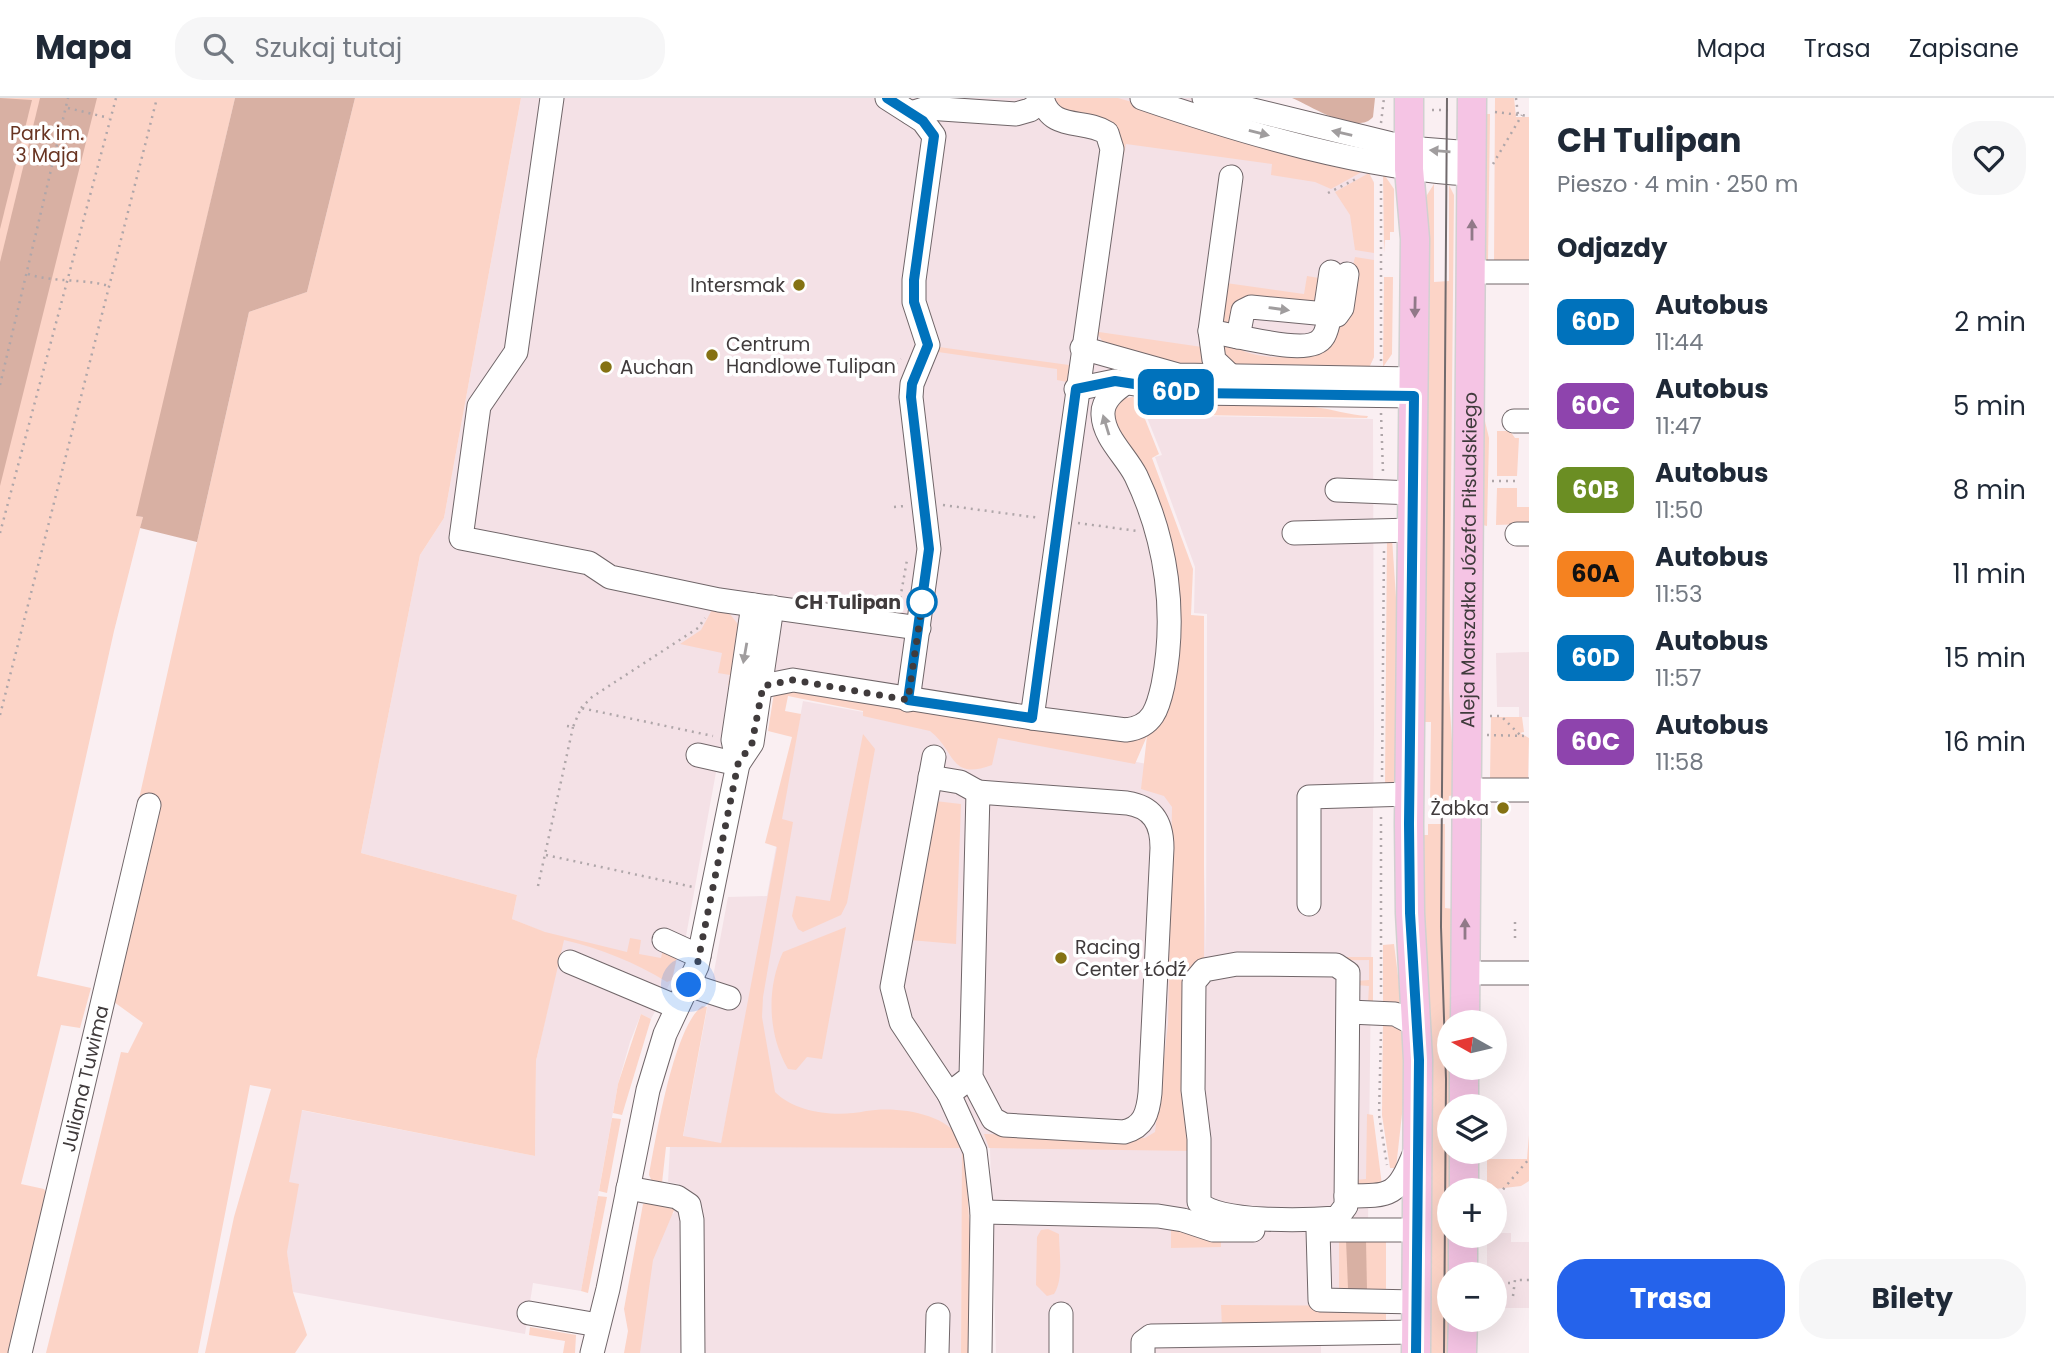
<!DOCTYPE html>
<html lang="pl">
<head>
<meta charset="utf-8">
<style>
  body { margin:0; font-family:Poppins,sans-serif; background:#f6f6f7; color:#1f2937; height:100vh; display:flex; flex-direction:column; font-size:26px; white-space:nowrap }
  * { box-sizing:border-box; margin:0 }
  p { font-size:23px; color:#747a83 }
  .icon { flex:none; width:38px; height:38px; fill:none; stroke:currentColor; stroke-width:2; stroke-linecap:round; stroke-linejoin:round }
  .map { position:relative; flex:1; overflow:hidden }
  .side { display:flex; flex-direction:column; background:#fff; width:525px }
  .side>* { flex:none }
  .badge { padding:0 14px; border-radius:10px; font-size:24px; line-height:46px }
  .needle { width:46px; rotate:278deg }
  .fabs { position:absolute; left:1437px; top:912px; display:grid; gap:14px }
  .fabs a { display:grid; place-items:center; width:70px; height:70px; border-radius:50%; background:#fff; box-shadow:0 7px 28px #0002; font-size:35px }
  .you { position:absolute; width:35px; height:35px; margin:-18px; border:5px solid #fff; border-radius:50%; background:#1a73e8; box-shadow:0 0 0 10px #1a73e833 }
  .map>.badge { position:absolute; translate:-50% -50%; box-shadow:0 0 0 4px #fff }
  h2 { padding:0 28px; font-size:26px; line-height:63px }
  .round { display:grid; place-items:center; flex:none; width:74px; height:74px; border-radius:28px; background:#f6f6f7 }
  .head { display:flex; align-items:center; justify-content:space-between; height:119px; padding:0 28px }
  h1 { font-size:33px; font-weight:700; line-height:52px }
  .button { display:flex; gap:14px; margin-top:auto; padding:14px 28px }
  .button a { flex:1; height:80px; border-radius:28px; background:#2563eb; color:#fff; font-size:28px; font-weight:700; line-height:80px; text-align:center }
  .button a+a { background:#f6f6f7; color:#1f2937 }
  ul { padding:0; list-style:none }
  li { display:flex; align-items:center; gap:21px; height:84px; padding:0 28px }
  li div { flex:1 }
  li b { display:block; font-size:26px }
  li em { font-style:normal }
  li .badge { min-width:77px; font-weight:700; text-align:center }
  header { display:flex; align-items:center; gap:42px; box-sizing:border-box; height:98px; padding:0 35px; background:#fff; border-bottom:2px solid #e0e1e3 }
  header strong { font-size:33px }
  nav { display:flex; gap:38px; margin-inline-start:auto; font-size:24px }
  .search { width:490px; height:63px; background:#f6f6f7; display:flex; align-items:center; gap:18px; box-sizing:border-box; padding:0 24px; border-radius:28px; color:#747a83; font-size:26px }
  main { display:flex; flex:1; min-height:0 }
  .map>svg:first-child { display:block }
  .built { fill:#f4e1e6 }
  .green { fill:#fcd4c7 }
  .forest { fill:#d8b0a3 }
  .lines { fill:none; stroke-linecap:round; stroke-linejoin:round }
  .minor-casing { stroke:#706669; stroke-width:25 }
  .major-casing { stroke:#d1d0d0; stroke-width:31 }
  .path { stroke:#afa6a9; stroke-width:2.5; stroke-dasharray:2 5; stroke-linecap:butt }
  .minor { stroke:#fff; stroke-width:23 }
  .major { stroke:#f5c4e4; stroke-width:28 }
  .tram { stroke:#716a6c; stroke-width:2 }
  .oneway { fill:#a09d9e }
  .oneway2 { fill:#917988 }
  .line-casing { stroke:#fff; stroke-width:16 }
  .line { stroke:#0072bc; stroke-width:10 }
  .walk { stroke:#403b3c; stroke-width:7; stroke-dasharray:0 12.6 }
  .poi-dot { fill:#857213; stroke:#fff; stroke-width:2.5 }
  .stop-dot { fill:#fff; stroke:#0072bc; stroke-width:3.5 }
  .labels { text-anchor:middle; dominant-baseline:central; stroke-width:7; stroke-linejoin:round; paint-order:stroke }
  .park-label { font-size:19px; fill:#683422; stroke:#fff }
  .poi-label { font-size:19px; fill:#403b3c; stroke:#fff; text-anchor:start }
  .street-label { font-size:19px; fill:#403b3c; stroke:#fff }
  .stop-label { font-size:19px; font-weight:bold; fill:#403b3c; stroke:#fff; text-anchor:end }
</style>
</head>
<body>
<header>
<strong>Mapa</strong>
<div class="search"><svg class="icon" aria-label="search" viewBox="0 0 24 24"><circle cx="10" cy="10" r="6"/><path d="M15 15l6 6"/></svg>Szukaj tutaj</div>
<nav><a>Mapa</a><a>Trasa</a><a>Zapisane</a></nav>
</header>
<main>
<div class="map">
<svg width="1529" height="1255" viewBox="0 0 1529 1255">
  <rect width="100%" height="100%" fill="#faeff2"/>
  <g class="built">
    <polygon points="521,0 1228,0 1366,70 1374,84 1374,259 1367,274 1128,294 1120,301 1162,423 1158,626 958,618 844,602 736,565 686,838 682,840 672,881 651,921 641,916 630,944 618,986 581,1193 533,1185 525,1236 293,1194 285,1143 290,1010 535,1058 536,963 563,842 512,821 517,797 361,755 420,457 444,420"/>
    <polygon points="1146,317 1373,321 1374,635 1367,1208 1321,1209 1321,1255 996,1255 990,1050 963,1050 961,1255 628,1255 649,1133 674,1115 679,1086 668,1084 670,1049 749,1049 748,997 756,870 721,1046 683,1039 728,799 767,798 803,603 1202,676 1206,860 1207,516 1194,515 1195,469 1155,359 1162,357"/>
    <polygon points="1529,554 1529,619 1519,619 1519,609 1497,609 1496,555"/>
    <polygon points="1495,1135 1511,1135 1511,1144 1529,1144 1529,1210 1495,1210 1494,1176 1487,1176 1487,1138"/>
  </g>
  <g class="green">
    <polygon points="0,0 235,0 137,418 143,419 114,533 37,878 91,890 80,930 61,927 21,1086 44,1091 48,1098 8,1255 0,1255"/>
    <path d="M355 0H521L444 420 420 457 361 755 517 797 512 821 545 834 627 854 630 840 641 842 639 856 661 860 664 846 677 858 672 882 667 884C634 864 602 851 564 842L536 963 535 1058 302 1012 289 1084 299 1086 287 1154 293 1194 307 1237 295 1255H205L234 1119 271 991 250 987 198 1255H46L121 954 128 955 143 925 96 891 249 214 307 194Z"/>
    <polygon points="1053,0 1118,0 1367,71 1331,91 1315,84 1271,77 1272,66 1126,46 1124,56 1063,16"/>
    <polygon points="1495,0 1514,0 1516,19 1529,19 1529,167 1494,166"/>
    <polygon points="1486,16 1490,16 1488,164 1485,163"/>
    <polygon points="1369,75 1374,85 1374,155 1355,152 1350,117 1335,94"/>
    <polygon points="1383,75 1394,91 1394,134 1390,134 1390,142 1385,142 1384,155"/>
    <polygon points="1434,86 1434,184 1449,183 1449,87 1454,97 1449,592 1455,697 1449,698 1448,708 1430,708 1431,624 1423,624 1427,97"/>
    <path d="M1355 159 1374 162V259L1367 274 1235 272 1216 252 1220 247C1233 246 1235 249 1246 254 1262 260 1288 261 1303 256L1349 184Z"/>
    <polygon points="1307,178 1319,180 1323,204 1251,203 1230,230 1222,231 1226,185 1304,196"/>
    <polygon points="1384,179 1393,179 1392,256 1383,269"/>
    <polygon points="1100,222 1099,234 1202,249 1211,265 1187,271 1104,245 1096,234"/>
    <polygon points="939,249 1069,267 1067,284 1057,282 1057,271 938,254"/>
    <path d="M1139 298C1196 315 1255 302 1314 309 1332 311 1349 317 1368 318L1367 320 1143 316 1159 356 1152 360 1193 471 1191 517 1204 518V859H1373V905H1368L1369 888 1356 887 1357 883 1369 882V862L1207 864 1193 1053 989 1050 984 1036 1145 1040 1155 1034 1168 926 1172 709 1164 698 1141 691 1147 638 1135 666 998 640 992 667C949 683 956 653 930 633L863 618V613L788 598 785 613 801 616 782 721 793 724 763 899 762 919 775 994C797 1016 838 1019 866 1013 894 1008 945 1014 960 1041 966 1051 965 1066 966 1078 972 1136 970 1196 970 1255H961L962 1050 666 1049 662 1085 652 1083 649 1077C656 1040 673 931 702 908L707 909 683 1038 721 1045 777 749 765 745 792 639 768 633 774 595C793 587 825 595 844 602L1137 639 1178 536 1112 315 1119 301Z"/>
    <polygon points="1483,315 1489,340 1487,428 1483,427"/>
    <polygon points="1497,333 1510,333 1515,340 1519,340 1517,378 1497,378"/>
    <polygon points="1497,390 1517,390 1517,409 1529,409 1529,426 1496,427"/>
    <polygon points="1387,438 1392,440 1397,515 1396,688 1385,690"/>
    <polygon points="713,510 729,515 741,530 732,588 728,587 730,577 718,575 722,555 680,546 701,532"/>
    <polygon points="1491,619 1522,619 1524,634 1520,635 1529,640 1528,681 1490,681"/>
    <polygon points="863,636 875,651 847,805 841,817 803,834 798,831 792,818 796,798 830,803"/>
    <polygon points="935,703 961,706 956,846 910,842"/>
    <polygon points="1428,726 1445,726 1445,810 1454,811 1453,924 1449,924 1449,970 1452,970 1452,1008 1449,1008 1449,1054 1452,1054 1452,1092 1449,1092 1451,1255 1428,1255 1422,737 1428,737"/>
    <path d="M846 829 822 961 807 959 796 972 788 971C768 937 766 891 783 854Z"/>
    <polygon points="1394,846 1402,910 1383,908 1383,847"/>
    <polygon points="641,916 651,921 622,1017 613,1015 618,986"/>
    <polygon points="1383,923 1393,923 1403,934 1404,998 1396,1070 1390,1070 1382,1017"/>
    <polygon points="1367,1016 1373,1017 1382,1087 1361,1090 1355,1082 1366,1081"/>
    <polygon points="612,1020 621,1021 607,1095 599,1093"/>
    <polygon points="1529,1037 1529,1083 1521,1088 1487,1092 1487,1061 1527,1061"/>
    <polygon points="598,1098 607,1099 588,1195 581,1193"/>
    <polygon points="650,1105 675,1110 653,1162 640,1255 624,1255 628,1233 624,1211 643,1106"/>
    <polygon points="1171,1126 1221,1141 1221,1149 1171,1150"/>
    <path d="M1048 1131 1059 1136C1059 1154 1064 1181 1054 1196L1047 1198 1036 1187 1037 1139 1041 1132Z"/>
    <polygon points="1386,1141 1386,1194 1339,1193 1339,1143"/>
    <polygon points="1221,1207 1386,1208 1386,1230 1222,1229"/>
    <polygon points="530,1229 576,1237 575,1255 563,1255 565,1243 529,1237"/>
  </g>
  <g class="forest">
    <polygon points="0,0 32,2 0,131"/>
    <polygon points="40,0 97,0 0,388 0,164"/>
    <polygon points="235,0 355,0 307,194 249,214 197,444 140,430 143,419 136,418"/>
    <path d="M1292 0H1375L1373 19C1357 38 1311 8 1292 0Z"/>
    <polygon points="1346,1142 1366,1142 1367,1192 1350,1194 1348,1190"/>
  </g>
  <g class="lines">
    <g class="minor-casing">
      <g id="minor">
        <polyline points="552,0 516,254 479,308 461,440 589,465 610,479 719,502 919,530"/>
        <polyline points="887,0 923,23 934,38 914,182 914,204 928,247 912,286 911,299 929,451 908,602"/>
        <path d="M1142 0C1244 35 1365 71 1472 76"/>
        <polyline points="1204,0 1408,50 1472,55"/>
        <polyline points="911,15 927,10 1016,16 1030,12 1043,3"/>
        <polyline points="1231,79 1210,233 1214,262 1232,279"/>
        <polyline points="1472,174 1529,174"/>
        <polyline points="1325,214 1331,174"/>
        <polyline points="1210,233 1238,239 1243,213 1251,209 1337,217 1342,210 1347,176"/>
        <path d="M1238 239C1257 242 1312 257 1323 239 1327 234 1328 224 1330 218"/>
        <polyline points="1082,250 1178,277 1414,281"/>
        <polyline points="1076,291 1115,283 1193,295 1414,298"/>
        <polyline points="1514,323 1529,323"/>
        <polyline points="1337,392 1413,395"/>
        <polyline points="1294,435 1413,432"/>
        <polyline points="1517,436 1529,436"/>
        <path d="M740 604 763 588 793 582 1032 620 1112 51 1107 35C1084 20 1051 34 1042 0"/>
        <path d="M1032 620 1126 632C1153 629 1158 610 1163 587 1177 516 1167 443 1136 378 1126 358 1104 340 1103 317 1102 302 1115 292 1127 284"/>
        <polyline points="698,657 738,666"/>
        <polyline points="934,659 892,889 901,924 949,996"/>
        <polyline points="738,666 733,642 753,507"/>
        <polyline points="930,679 960,684 978,694"/>
        <polyline points="1467,692 1529,692"/>
        <polyline points="1309,806 1309,699 1410,696"/>
        <polyline points="664,842 699,858"/>
        <polyline points="570,864 677,909"/>
        <path d="M1237 866 1336 867 1348 875 1346 1108 1337 1120C1311 1122 1213 1126 1199 1104V1041L1193 992 1194 884 1204 872Z"/>
        <polyline points="1465,875 1529,875"/>
        <polyline points="689,887 729,900"/>
        <polyline points="1349,914 1395,916 1418,928"/>
        <path d="M971 979 993 1021 1004 1027 1124 1034C1144 1029 1148 1015 1150 995L1162 750C1162 725 1153 709 1127 705L978 694 971 979 949 996 975 1053 982 1114 980 1255"/>
        <polyline points="628,1090 677,1099 689,1107 692,1122 693,1255"/>
        <path d="M1346 1098C1393 1098 1397 1098 1415 1054"/>
        <polyline points="982,1114 1158,1118 1183,1122 1213,1132 1253,1132"/>
        <polyline points="1318,1132 1320,1202 1416,1204"/>
        <polyline points="1319,1132 1417,1132"/>
        <polyline points="529,1215 598,1227"/>
        <path id="s1" d="M20 1255 149 707"/>
        <polyline points="592,1255 608,1191 648,992 665,936 697,868 738,666 752,645 772,509"/>
        <polyline points="937,1255 938,1217"/>
        <polyline points="1061,1255 1061,1216"/>
        <polyline points="1143,1255 1143,1244 1151,1238 1416,1234"/>
      </g>
    </g>
    <g class="major-casing">
      <g id="major">
        <polyline points="1409,0 1409,71 1415,141 1409,726 1410,815 1418,962 1416,1255"/>
        <path id="s2" d="M1465 924 1472 0"/>
        <polyline points="1464,1008 1464,970"/>
        <polyline points="1464,1092 1464,1054"/>
        <polyline points="1463,1176 1463,1138"/>
        <polyline points="1462,1255 1463,1222"/>
      </g>
    </g>
    <g class="path">
      <polyline points="1516,0 1518,17"/>
      <polyline points="68,10 109,20"/>
      <polyline points="1432,12 1449,12"/>
      <polyline points="1495,14 1529,18"/>
      <polyline points="1381,25 1384,0"/>
      <polyline points="1493,66 1522,17"/>
      <polyline points="1328,95 1356,81"/>
      <path d="M28 176C55 185 82 180 109 188"/>
      <polyline points="1381,263 1381,84"/>
      <polyline points="897,273 896,266 901,261"/>
      <polyline points="0,287 68,0"/>
      <polyline points="1381,315 1383,374"/>
      <polyline points="1492,383 1517,383"/>
      <polyline points="943,407 1040,420"/>
      <polyline points="894,409 905,408"/>
      <polyline points="1078,425 1137,433"/>
      <polyline points="0,435 116,0"/>
      <polyline points="899,507 907,462"/>
      <polyline points="581,610 592,599 698,530 705,520"/>
      <polyline points="0,617 157,0"/>
      <polyline points="1490,618 1501,618 1521,638"/>
      <polyline points="567,628 573,629 581,610 713,638"/>
      <polyline points="1487,637 1529,638"/>
      <polyline points="1382,679 1384,451"/>
      <polyline points="1429,717 1446,717"/>
      <polyline points="546,757 693,789"/>
      <polyline points="538,788 573,629"/>
      <polyline points="1515,840 1515,823"/>
      <polyline points="1381,896 1381,717"/>
      <polyline points="1381,934 1379,1017 1387,1067"/>
      <polyline points="1494,1102 1529,1061"/>
      <polyline points="1494,1185 1515,1185"/>
      <polyline points="1513,1198 1515,1182 1529,1182"/>
    </g>
    <use href="#minor" class="minor"/>
    <use href="#major" class="major"/>
    <polyline class="tram" points="1444,1255 1446,981 1441,829 1447,0"/>
  </g>
  <defs><path id="oneway-solid" d="M-6-.8H1V-3.2L6.5 0L1 3.2V.8H-6Z" transform="scale(1.75)"/></defs>
  <g class="oneway">
    <use href="#oneway-solid" transform="translate(1259 35) rotate(14)"/>
    <use href="#oneway-solid" transform="translate(1342 35) rotate(-167)"/>
    <use href="#oneway-solid" transform="translate(1440 53) rotate(-175)"/>
    <use href="#oneway-solid" transform="translate(1279 211) rotate(8)"/>
    <use href="#oneway-solid" transform="translate(1106 327) rotate(-107)"/>
    <use href="#oneway-solid" transform="translate(745 555) rotate(100)"/>
  </g>
  <g class="oneway2">
    <use href="#oneway-solid" transform="translate(1472 132) rotate(-90)"/>
    <use href="#oneway-solid" transform="translate(1415 209) rotate(91)"/>
    <use href="#oneway-solid" transform="translate(1465 831) rotate(-90)"/>
  </g>
  <g class="lines">
    <g class="line-casing">
      <polyline id="line" points="887,0 923,23 934,38 914,182 914,204 928,247 912,286 911,299 929,451 908,602 1032,620 1076,291 1115,283 1193,295 1414,298 1409,726 1410,815 1419,962 1416,1255"/>
    </g>
    <use href="#line" class="line"/>
    <polyline class="walk" points="689,887 697,868 738,666 752,645 763,588 793,582 908,602 923,500 922,504"/>
  </g>
  <g class="poi-dot">
    <circle cx="799" cy="187" r="7"/>
    <circle cx="712" cy="257" r="7"/>
    <circle cx="606" cy="269" r="7"/>
    <circle cx="1503" cy="710" r="7"/>
    <circle cx="1061" cy="860" r="7"/>
  </g>
  <circle class="stop-dot" cx="922" cy="504" r="14"/>
  <g class="labels">
    <g class="park-label">
      <text x="47" y="35">Park im.<tspan x="47" dy="22">3 Maja</tspan></text>
    </g>
    <g class="poi-label">
      <text x="785" y="187" text-anchor="end">Intersmak</text>
      <text x="726" y="246">Centrum<tspan x="726" dy="22">Handlowe Tulipan</tspan></text>
      <text x="620" y="269">Auchan</text>
      <text x="1489" y="710" text-anchor="end">Żabka</text>
      <text x="1075" y="849">Racing<tspan x="1075" dy="22">Center Łódź</tspan></text>
    </g>
    <g class="street-label">
      <text stroke="none"><textPath href="#s2" startOffset="462">Aleja Marszałka Józefa Piłsudskiego</textPath></text>
      <text stroke="none"><textPath href="#s1" startOffset="282">Juliana Tuwima</textPath></text>
    </g>
    <g class="stop-label">
      <text x="901" y="504">CH Tulipan</text>
    </g>
  </g>
</svg>
<div class="fabs">
<a><svg class="needle" viewBox="-14 -14 28 28"><path d="M0-13l5 13h-10z" fill="#e53935"/><path d="M0 13l5-13h-10z" fill="#747a83"/></svg></a>
<a><svg class="icon" aria-label="layers" viewBox="0 0 24 24"><path d="M12 4l9 5-9 5-9-5zM3 14l9 5 9-5"/></svg></a>
<a>+</a>
<a>−</a>
</div>
<div class="you" style="left:689px;top:887px"></div>
<b class="badge" style="left:1176px;top:294px;background:#0072bc;color:#fff">60D</b>
</div>
<section class="side">
<div class="head"><div><h1>CH Tulipan</h1><p>Pieszo · 4 min · 250 m</p></div><a class="round"><svg class="icon" aria-label="heart" viewBox="0 0 24 24"><path d="M12 20l-8-8c-3-5 5-10 8-4 3-6 11-1 8 4z"/></svg></a></div>
<h2>Odjazdy</h2>
<ul>
<li><span class="badge" style="background:#0072bc;color:#fff">60D</span><div><b>Autobus</b><p>11:44</p></div><em>2 min</em></li>
<li><span class="badge" style="background:#8e44ad;color:#fff">60C</span><div><b>Autobus</b><p>11:47</p></div><em>5 min</em></li>
<li><span class="badge" style="background:#6b8e23;color:#fff">60B</span><div><b>Autobus</b><p>11:50</p></div><em>8 min</em></li>
<li><span class="badge" style="background:#f58220;color:#111">60A</span><div><b>Autobus</b><p>11:53</p></div><em>11 min</em></li>
<li><span class="badge" style="background:#0072bc;color:#fff">60D</span><div><b>Autobus</b><p>11:57</p></div><em>15 min</em></li>
<li><span class="badge" style="background:#8e44ad;color:#fff">60C</span><div><b>Autobus</b><p>11:58</p></div><em>16 min</em></li>
</ul>
<div class="button"><a>Trasa</a><a>Bilety</a></div>
</section>
</main>
</body>
</html>
